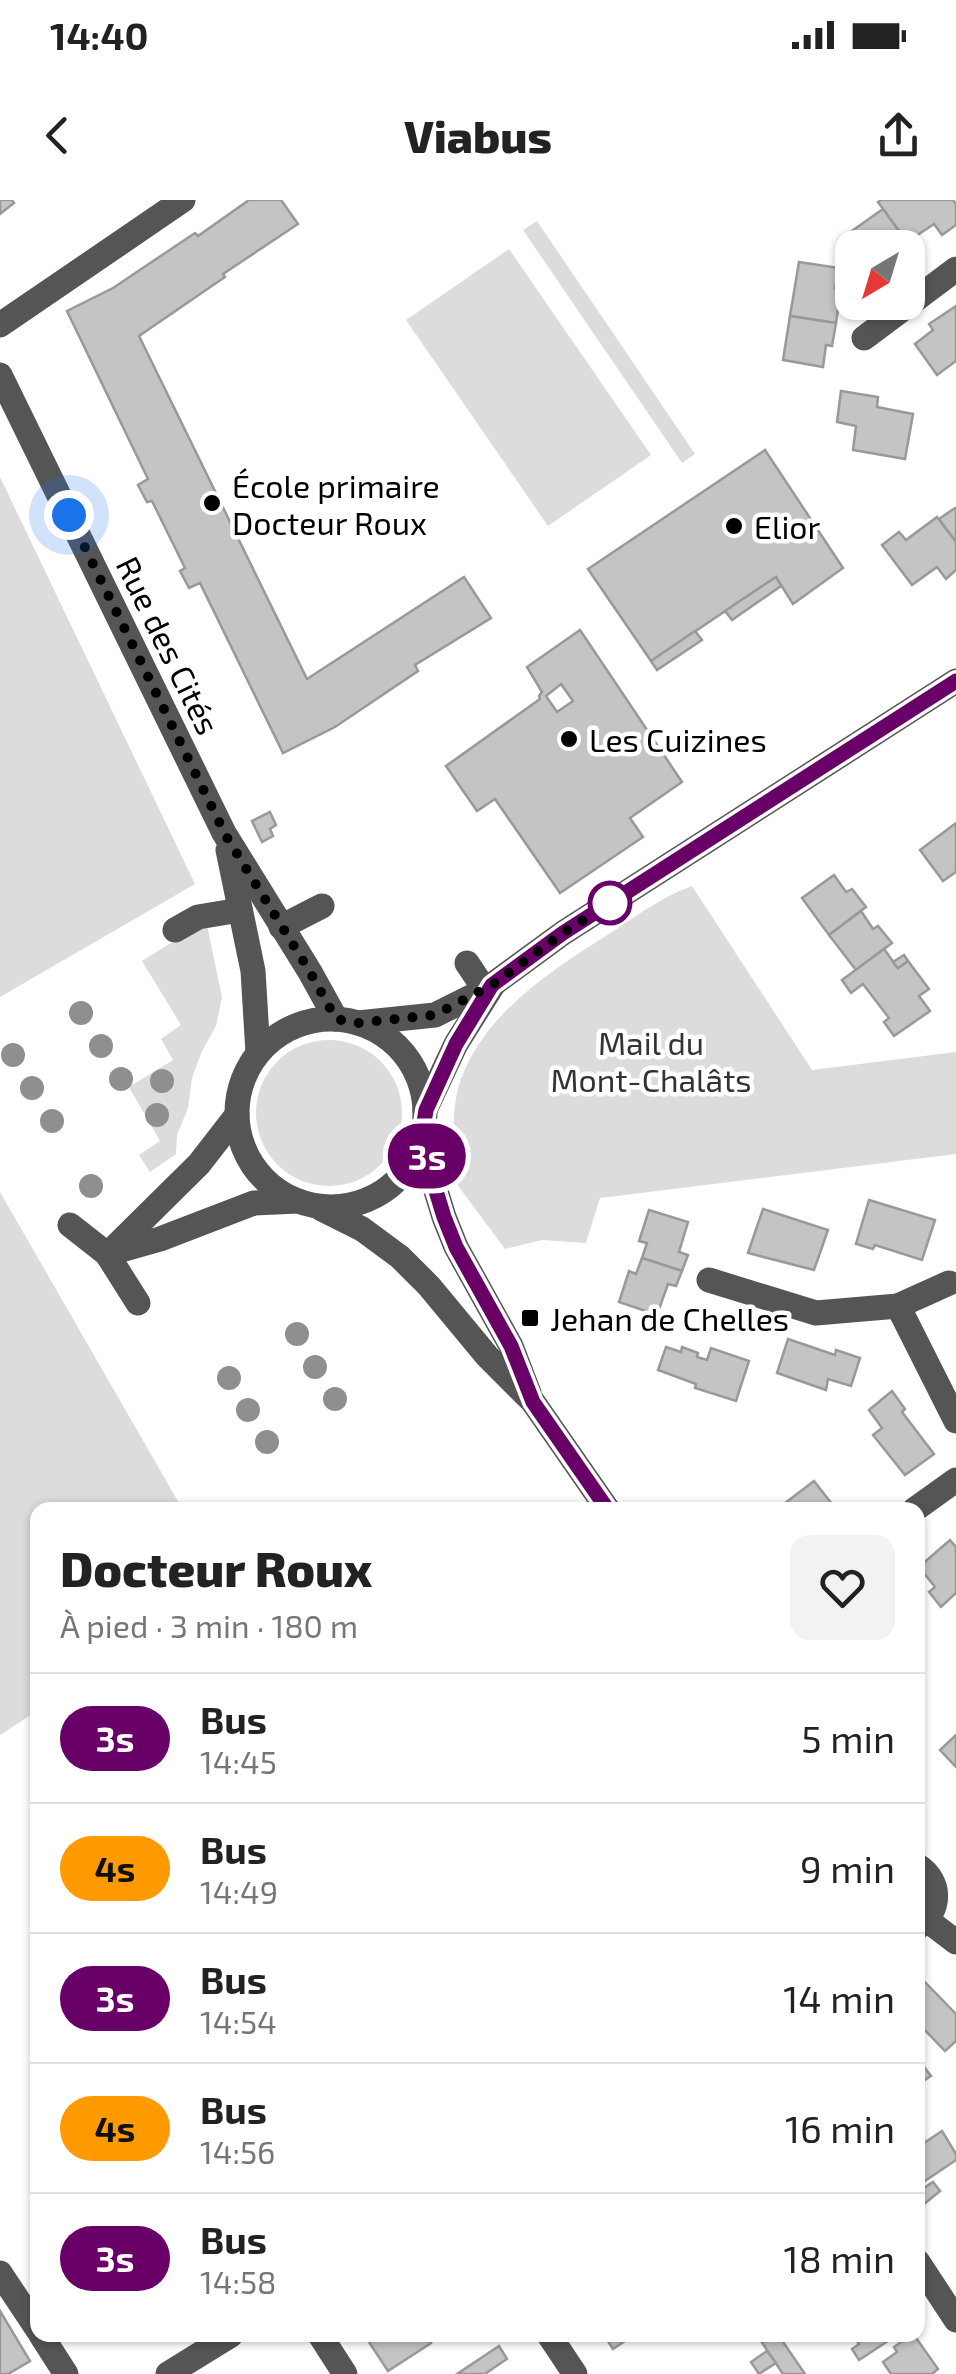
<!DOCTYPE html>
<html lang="fr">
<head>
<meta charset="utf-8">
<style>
  body { margin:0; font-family:"Exo 2",sans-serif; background:#f2f2f2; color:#222; height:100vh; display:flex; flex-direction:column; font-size:38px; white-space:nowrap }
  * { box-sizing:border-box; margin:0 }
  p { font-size:32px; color:#767676 }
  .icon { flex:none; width:55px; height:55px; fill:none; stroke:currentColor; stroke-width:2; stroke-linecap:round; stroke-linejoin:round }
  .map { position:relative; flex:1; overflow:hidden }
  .sheet { position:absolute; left:30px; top:1302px; width:895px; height:840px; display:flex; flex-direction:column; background:#fff; border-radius:20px; box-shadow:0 2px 8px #0004 }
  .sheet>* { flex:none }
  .badge { padding:0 20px; border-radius:32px; font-size:35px; line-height:65px }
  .needle { width:65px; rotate:218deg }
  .tools { position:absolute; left:835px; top:30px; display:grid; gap:20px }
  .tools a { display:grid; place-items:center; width:90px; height:90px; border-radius:20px; background:#fff; box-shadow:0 2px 8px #0004; font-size:50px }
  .you { position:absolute; width:50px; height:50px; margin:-25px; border:8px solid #fff; border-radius:50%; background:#1a73e8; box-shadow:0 0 0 15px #1a73e833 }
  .map>.badge { position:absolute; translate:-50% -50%; box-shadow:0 0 0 5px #fff }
  .round { display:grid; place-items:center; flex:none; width:105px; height:105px; border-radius:20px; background:#f2f2f2 }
  .head { display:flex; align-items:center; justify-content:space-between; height:170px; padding:0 30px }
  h1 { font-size:48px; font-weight:800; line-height:75px }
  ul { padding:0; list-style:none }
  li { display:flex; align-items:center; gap:30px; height:130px; padding:0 30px; border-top:2px solid #e0e0e0 }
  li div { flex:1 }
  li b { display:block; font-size:38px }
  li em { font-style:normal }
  li .badge { min-width:110px; font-weight:700; text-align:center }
  .status { display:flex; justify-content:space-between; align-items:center; height:70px; padding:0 50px; background:#fff; direction:ltr }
  .status svg { height:28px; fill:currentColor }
  header { display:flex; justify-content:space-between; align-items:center; height:130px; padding:0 30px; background:#fff; font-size:45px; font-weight:800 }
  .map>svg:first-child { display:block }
  .green { fill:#dcdcdc }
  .building { fill:#c4c4c4; stroke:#999; stroke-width:2.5; fill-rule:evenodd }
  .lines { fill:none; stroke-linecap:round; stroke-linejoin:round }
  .minor { stroke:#555; stroke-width:25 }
  .tree { fill:#8f8f8f }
  .line-casing { stroke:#fff; stroke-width:22 }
  .line { stroke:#680068; stroke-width:15 }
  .walk { stroke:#000; stroke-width:10; stroke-dasharray:0 18 }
  .poi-dot { fill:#000; stroke:#fff; stroke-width:4 }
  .stop-dot { fill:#fff; stroke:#680068; stroke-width:5 }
  .labels { text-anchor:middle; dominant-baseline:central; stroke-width:9; stroke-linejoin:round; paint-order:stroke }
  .poi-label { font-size:32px; fill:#000; stroke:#fff; text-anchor:start }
  .street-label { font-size:32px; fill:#000; stroke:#fff }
  .park-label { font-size:32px; fill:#333; stroke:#fff }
</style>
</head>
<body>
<div class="status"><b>14:40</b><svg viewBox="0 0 49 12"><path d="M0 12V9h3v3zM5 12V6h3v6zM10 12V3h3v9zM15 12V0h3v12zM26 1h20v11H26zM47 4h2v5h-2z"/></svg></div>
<header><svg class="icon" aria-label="back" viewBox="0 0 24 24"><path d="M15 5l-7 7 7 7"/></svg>Viabus<svg class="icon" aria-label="share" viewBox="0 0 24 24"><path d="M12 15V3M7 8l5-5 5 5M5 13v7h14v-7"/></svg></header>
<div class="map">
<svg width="956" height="2174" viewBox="0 0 956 2174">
  <rect width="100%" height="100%" fill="#fff"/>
  <g class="green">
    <polygon points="537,21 695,254 682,263 523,30"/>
    <polygon points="509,49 651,255 548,326 406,120"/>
    <polygon points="0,277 195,684 0,797"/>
    <path d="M692 686 812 870 956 852V954L600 998 586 1043 542 1040 505 1049 459 987 455 979C454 947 450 909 461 879 486 811 554 769 612 732 638 715 663 696 692 686Z"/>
    <polygon points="207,725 222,797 216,826 202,851 192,878 188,908 177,935 176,954 150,972 139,955 160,941 129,887 173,860 161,839 181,825 142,761 198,726"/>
    <circle cx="329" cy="913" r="73"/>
    <polygon points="0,992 183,1310 38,1310 37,1511 0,1535"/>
  </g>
  <g class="building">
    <polygon points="0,0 12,0 14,3 0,14"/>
    <polygon points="249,0 281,0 298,24 223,74 225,77 139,136 307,479 464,377 491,418 415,465 418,471 335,527 283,553 200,383 189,388 180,371 185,368 152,301 147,302 138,285 148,279 67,111 113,88 195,33 198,36"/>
    <polygon points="881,0 953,0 956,4 956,25 942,35 934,24 907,42 878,2"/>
    <polygon points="883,9 909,45 906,48 852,48 852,60 839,40"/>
    <polygon points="799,62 839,68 835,88 841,89 836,123 790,116"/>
    <polygon points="956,106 956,161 937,175 915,144 933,130 929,124"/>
    <polygon points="790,116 836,123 832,146 826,145 823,167 783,160"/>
    <polygon points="841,191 878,197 877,207 913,214 905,259 853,250 856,226 837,222"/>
    <polygon points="765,250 843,368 793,404 776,377 651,461 588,369"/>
    <polygon points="955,308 956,310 956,342 939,319"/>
    <polygon points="937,317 956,342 956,370 946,379 937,367 912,385 882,345 899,332 906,340"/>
    <polygon points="776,377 781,386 732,420 725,411"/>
    <path d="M580 430 682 582 630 618 643 637 560 693 495 599 477 611 446 566 540 499 539 496 542 492 527 467ZM561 484 573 501 557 512 546 496Z"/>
    <polygon points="695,431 702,440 657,470 651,461"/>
    <polygon points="270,612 276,625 270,629 273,636 262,642 252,621"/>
    <polygon points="956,623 956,672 943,681 920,650"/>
    <polygon points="834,675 846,692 852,689 866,707 829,735 802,698"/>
    <polygon points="861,711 873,729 878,726 892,743 856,770 829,735"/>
    <polygon points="884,749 898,768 908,761 929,789 919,796 930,811 894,836 884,822 889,818 863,784 851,793 842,780"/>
    <polygon points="904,755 908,761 898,768 893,762"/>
    <polygon points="869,1000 935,1020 922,1060 875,1045 873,1049 856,1044"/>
    <polygon points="763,1009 828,1030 814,1070 748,1053"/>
    <polygon points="649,1010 688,1022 679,1052 688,1055 682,1071 642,1058 647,1043 639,1041"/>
    <polygon points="642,1058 682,1071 676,1086 668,1084 657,1115 619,1102 629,1071 636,1074"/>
    <polygon points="788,1139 835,1155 836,1150 860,1158 851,1186 828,1179 826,1190 777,1173"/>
    <polygon points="666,1147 681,1152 682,1147 698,1153 697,1157 707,1160 711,1148 749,1161 736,1201 695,1188 696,1184 658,1170"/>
    <polygon points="892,1191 905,1209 902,1212 934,1254 905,1275 873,1235 882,1228 869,1210"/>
    <polygon points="814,1281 836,1309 776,1310"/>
    <polygon points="950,1340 956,1347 956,1393 941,1407 929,1392 935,1387 919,1367"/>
    <polygon points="956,1535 956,1567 940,1550"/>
    <polygon points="922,1779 956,1814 956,1841 945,1851 918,1823 918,1784"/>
    <polygon points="918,1859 931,1876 920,1883 918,1880"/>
    <polygon points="942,1931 956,1954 956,1960 922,1983 918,1976 918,1947"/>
    <polygon points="933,1982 940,1991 918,2009 918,1992"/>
    <polygon points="0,2111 30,2161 8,2174 0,2174"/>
    <polygon points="426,2135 431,2143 388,2171 365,2136"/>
    <polygon points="604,2135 634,2135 613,2149"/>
    <polygon points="757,2135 790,2135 783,2142 805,2174 783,2174"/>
    <polygon points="853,2135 897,2135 859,2160 852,2149 859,2144"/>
    <polygon points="911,2135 914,2135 938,2169 932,2174 891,2174 883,2162 897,2152 894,2147"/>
    <polygon points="499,2146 507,2159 495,2167 485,2174 457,2174"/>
    <polygon points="767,2151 776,2163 759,2174 751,2162"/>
  </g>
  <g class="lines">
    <g class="minor">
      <polyline points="0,125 183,0"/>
      <polyline points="864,138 956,69"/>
      <polyline points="0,175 224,633 310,772 336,819"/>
      <polyline points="228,650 253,771 258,853"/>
      <polyline points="281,727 322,706"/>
      <polyline points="175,730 198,717 240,710"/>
      <polyline points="467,763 485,790"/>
      <circle cx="331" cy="913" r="94"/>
      <polyline points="358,823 435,815 485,790 563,733 956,481"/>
      <polyline points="425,910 456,844 493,785"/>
      <polyline points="421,942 444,1017 456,1047 511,1146 529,1193"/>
      <polyline points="322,1009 362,1029 400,1057 429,1086 487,1156 533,1202 608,1310"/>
      <polyline points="70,1025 107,1054 138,1103"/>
      <polyline points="112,1050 199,964 237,915"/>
      <polyline points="107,1054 160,1039 254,1003 298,1001"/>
      <polyline points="709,1080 816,1113 898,1106 956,1221"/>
      <polyline points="898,1106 949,1083"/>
      <polyline points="914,1310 956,1280"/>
      <path d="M918 1666C942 1682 941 1710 918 1727"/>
      <polyline points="927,1720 956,1742"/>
      <polyline points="918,2062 956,2120"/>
      <polyline points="0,2073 38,2130"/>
      <polyline points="41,2135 66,2174"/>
      <polyline points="320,2135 345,2174"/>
      <polyline points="549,2135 575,2174"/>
      <polyline points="168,2174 231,2135"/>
    </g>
  </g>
  <g class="tree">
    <circle cx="81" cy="813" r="12"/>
    <circle cx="101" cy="846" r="12"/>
    <circle cx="13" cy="855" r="12"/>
    <circle cx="121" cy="879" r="12"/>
    <circle cx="162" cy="881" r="12"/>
    <circle cx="32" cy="888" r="12"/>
    <circle cx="157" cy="915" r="12"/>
    <circle cx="52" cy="921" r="12"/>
    <circle cx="91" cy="986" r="12"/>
    <circle cx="297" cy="1134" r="12"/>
    <circle cx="315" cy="1167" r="12"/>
    <circle cx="229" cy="1178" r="12"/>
    <circle cx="335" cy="1199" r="12"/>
    <circle cx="248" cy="1210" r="12"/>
    <circle cx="267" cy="1242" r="12"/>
  </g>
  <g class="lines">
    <g class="line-casing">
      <polyline id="line" points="608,1310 533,1202 511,1146 456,1047 444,1017 421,942 426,910 456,844 492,785 563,733 956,481"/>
    </g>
    <use href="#line" class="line"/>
    <polyline class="walk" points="69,315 226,636 310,772 336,819 358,823 435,815 492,785 563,733 626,693 610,703"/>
  </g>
  <g class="poi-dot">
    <circle cx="212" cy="303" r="10"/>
    <circle cx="734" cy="326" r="10"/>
    <circle cx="569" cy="539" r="10"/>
    <rect x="520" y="1108" width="20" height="20" rx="5"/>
  </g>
  <circle class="stop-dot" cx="610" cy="703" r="20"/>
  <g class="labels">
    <g class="poi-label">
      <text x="232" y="285">École primaire<tspan x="232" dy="37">Docteur Roux</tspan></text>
      <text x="754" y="326">Elior</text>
      <text x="589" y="539">Les Cuizines</text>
      <text x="550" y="1118">Jehan de Chelles</text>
    </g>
    <g class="street-label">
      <text transform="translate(169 445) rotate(64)">Rue des Cités</text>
    </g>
    <g class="park-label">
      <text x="651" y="842">Mail du<tspan x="651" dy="37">Mont-Chalâts</tspan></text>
    </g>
  </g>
</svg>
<div class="tools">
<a><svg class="needle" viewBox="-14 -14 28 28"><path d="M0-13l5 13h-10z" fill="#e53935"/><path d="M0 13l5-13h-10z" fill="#767676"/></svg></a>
</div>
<div class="you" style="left:69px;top:315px"></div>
<b class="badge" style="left:427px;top:956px;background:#680068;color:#fff">3s</b>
<section class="sheet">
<div class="head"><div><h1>Docteur Roux</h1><p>À pied · 3 min · 180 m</p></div><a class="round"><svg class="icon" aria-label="heart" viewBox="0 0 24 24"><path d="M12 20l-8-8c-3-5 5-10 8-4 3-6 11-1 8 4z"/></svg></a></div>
<ul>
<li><span class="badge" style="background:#680068;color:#fff">3s</span><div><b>Bus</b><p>14:45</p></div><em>5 min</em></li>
<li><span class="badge" style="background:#ff9a00;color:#111">4s</span><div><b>Bus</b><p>14:49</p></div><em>9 min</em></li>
<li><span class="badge" style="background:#680068;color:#fff">3s</span><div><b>Bus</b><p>14:54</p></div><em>14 min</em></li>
<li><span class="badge" style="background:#ff9a00;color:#111">4s</span><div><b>Bus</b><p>14:56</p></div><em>16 min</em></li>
<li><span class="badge" style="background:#680068;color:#fff">3s</span><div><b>Bus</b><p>14:58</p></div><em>18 min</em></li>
</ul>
</section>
</div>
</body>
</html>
